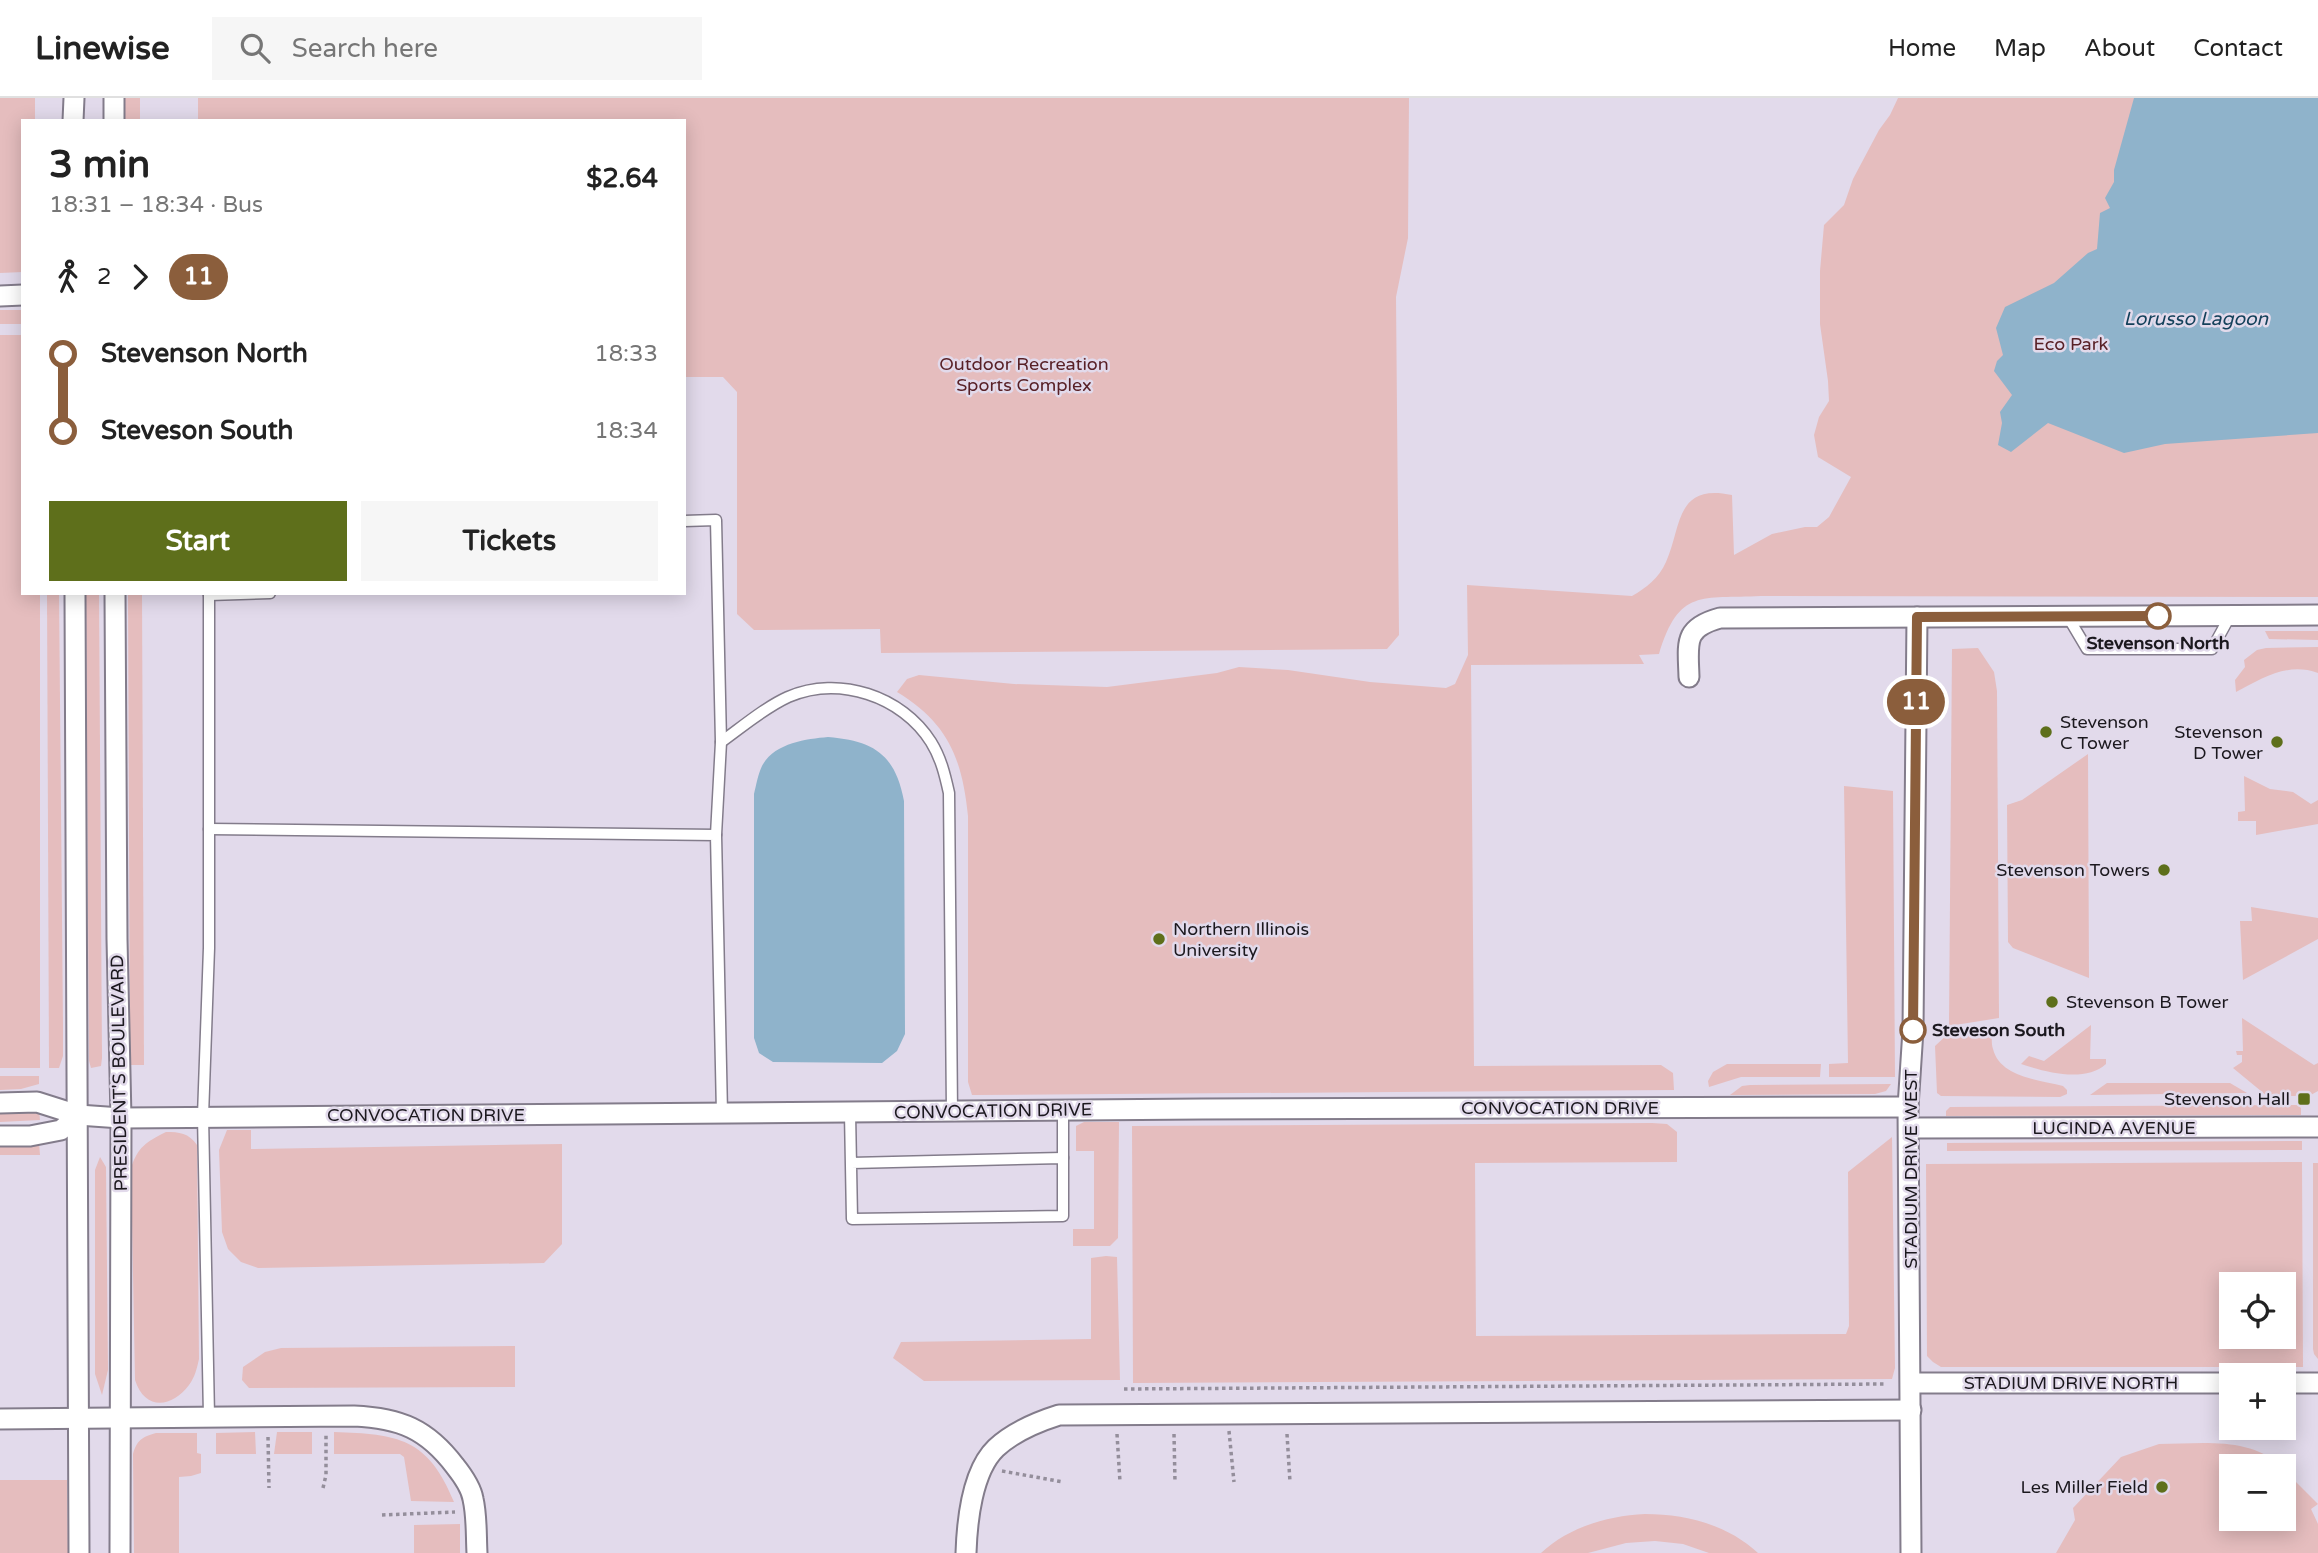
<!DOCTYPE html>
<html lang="en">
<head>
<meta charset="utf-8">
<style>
  body { margin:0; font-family:"Varela Round",sans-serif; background:#f6f6f6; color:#222; height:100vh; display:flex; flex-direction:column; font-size:26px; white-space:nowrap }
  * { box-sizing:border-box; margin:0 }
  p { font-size:23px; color:#767676 }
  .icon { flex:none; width:38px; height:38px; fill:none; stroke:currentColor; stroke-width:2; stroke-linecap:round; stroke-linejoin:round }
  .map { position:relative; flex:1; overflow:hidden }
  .sheet { position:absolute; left:21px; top:21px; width:665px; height:476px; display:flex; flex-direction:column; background:#fff; border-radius:0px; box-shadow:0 4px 18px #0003 }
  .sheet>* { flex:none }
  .badge { padding:0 14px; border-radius:23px; font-size:24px; line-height:46px }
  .tools { position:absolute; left:2219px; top:1174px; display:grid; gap:14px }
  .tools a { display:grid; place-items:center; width:77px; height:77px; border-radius:0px; background:#fff; box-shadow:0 4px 18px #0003; font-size:35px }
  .map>.badge { position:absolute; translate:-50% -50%; box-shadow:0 0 0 4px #fff }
  .legs { display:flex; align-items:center; gap:10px; height:77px; padding:0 28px; font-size:23px }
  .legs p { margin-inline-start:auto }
  .overview { display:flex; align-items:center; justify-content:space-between; height:119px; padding:0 28px }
  h1 { font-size:38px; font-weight:700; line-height:52px }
  .cta { display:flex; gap:14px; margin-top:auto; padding:14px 28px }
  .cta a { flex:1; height:80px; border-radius:0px; background:#5e6f1b; color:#fff; font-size:28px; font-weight:700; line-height:80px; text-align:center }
  .cta a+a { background:#f6f6f6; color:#222 }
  ul { padding:0 28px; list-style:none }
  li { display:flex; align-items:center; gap:24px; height:77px; font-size:26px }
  li i { display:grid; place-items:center; width:10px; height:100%; margin:0 9px; background:currentColor }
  li i::after { content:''; width:18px; height:18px; margin:-9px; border:5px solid; border-radius:50%; background:#fff }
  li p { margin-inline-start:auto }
  li:first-child i { background:linear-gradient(#0000 50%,currentColor 0) }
  li:last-child i { background:linear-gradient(currentColor 50%,#0000 0) }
  header { display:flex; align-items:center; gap:42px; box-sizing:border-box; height:98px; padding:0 35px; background:#fff; border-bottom:2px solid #e0e0e0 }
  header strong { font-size:33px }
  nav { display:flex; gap:38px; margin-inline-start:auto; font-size:24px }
  .search { width:490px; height:63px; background:#f6f6f6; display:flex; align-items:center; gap:18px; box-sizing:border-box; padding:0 24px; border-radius:0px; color:#767676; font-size:26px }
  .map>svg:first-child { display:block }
  .green { fill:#e5bdbe; fill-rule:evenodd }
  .water { fill:#8fb3cb }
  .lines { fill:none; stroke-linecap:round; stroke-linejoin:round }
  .lane-casing { stroke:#837c8b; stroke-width:13 }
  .street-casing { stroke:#837c8b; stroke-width:23 }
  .path { stroke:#948e9b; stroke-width:3.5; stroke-dasharray:3.5 3.5; stroke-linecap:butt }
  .lane { stroke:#fff; stroke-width:10 }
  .street { stroke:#fff; stroke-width:19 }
  .line-1-casing { stroke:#fff; stroke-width:16 }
  .line-1 { stroke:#8b5e3c; stroke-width:10 }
  .stop-1-dot { fill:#fff; stroke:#8b5e3c; stroke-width:3.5 }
  .poi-dot { fill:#5e6f1b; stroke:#e2daeb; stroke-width:2.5 }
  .labels { text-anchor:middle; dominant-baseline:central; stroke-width:5; stroke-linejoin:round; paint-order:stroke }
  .park-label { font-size:18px; fill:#582026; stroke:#e2daeb }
  .stop-label { font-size:18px; font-weight:bold; fill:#1b181e; stroke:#e2daeb }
  .poi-label { font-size:18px; fill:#1b181e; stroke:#e2daeb; text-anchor:end }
  .street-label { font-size:18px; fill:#1b181e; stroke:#e2daeb }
  .water-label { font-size:19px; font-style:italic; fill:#13405a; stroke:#e2daeb }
</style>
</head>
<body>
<header>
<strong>Linewise</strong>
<div class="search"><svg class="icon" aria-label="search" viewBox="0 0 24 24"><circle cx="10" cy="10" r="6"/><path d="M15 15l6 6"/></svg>Search here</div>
<nav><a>Home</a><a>Map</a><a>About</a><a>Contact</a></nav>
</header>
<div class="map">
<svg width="2318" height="1455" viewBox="0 0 2318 1455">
  <rect width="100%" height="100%" fill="#e2daeb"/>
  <g class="green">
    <polygon points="0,0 35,0 35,23 23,23 23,174 0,175"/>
    <rect x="125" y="0" width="15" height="23"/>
    <polygon points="198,0 1409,0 1408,140 1396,199 1399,537 1387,551 881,555 880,531 754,532 737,516 737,294 723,279 684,279 684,23 198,23"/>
    <path d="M1898 0H2318V499L1761 498C1701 501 1679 490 1659 556L1639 557 1644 566 1471 567 1474 968 1661 967 1673 975 1674 992 972 997 968 984V718C962 660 948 625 897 594L907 581 919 577 1014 586 1107 589 1217 575 1239 569 1288 572 1370 584 1446 590 1455 586 1468 557 1467 487 1632 498C1646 490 1659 480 1666 464 1682 428 1675 385 1732 397L1734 457 1772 436 1805 429H1817L1829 419 1851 379 1818 359 1814 337 1819 319 1829 303 1828 283 1820 226V173L1824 127 1844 107 1853 81 1879 32 1890 17Z"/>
    <rect x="0" y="212" width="23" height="14"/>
    <polygon points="0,237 23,237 23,495 40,495 40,970 0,970"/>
    <polygon points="47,495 59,495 63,927 63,958 59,970 49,970"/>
    <polygon points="86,495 99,495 102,960 101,968 91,970 89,963"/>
    <polygon points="128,495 142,495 144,967 130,967"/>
    <polygon points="2265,533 2318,533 2318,542 2269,541"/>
    <path d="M2318 549V575C2287 564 2263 580 2236 594L2235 582 2245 569 2244 562 2257 552 2266 550Z"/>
    <polygon points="1978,550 1994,574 1997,593 1999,920 1949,928 1952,551"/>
    <polygon points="2088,656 2089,880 2013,850 2008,844 2007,707 2022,702"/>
    <polygon points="2244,678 2270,691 2293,694 2311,706 2318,702 2318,726 2256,737 2256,723 2238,723 2238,714 2245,713"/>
    <polygon points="1844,688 1893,693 1895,979 1829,979 1829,966 1848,965"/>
    <polygon points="2251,809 2318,820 2318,841 2243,882 2240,823 2252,823"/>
    <polygon points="2242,920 2314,967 2318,965 2318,993 2309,998 2267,998 2233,970 2242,964 2242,957 2237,957 2236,953 2243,953"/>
    <path d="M2091 927 2090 961H2106V966C2085 985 2045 974 2021 966L2029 958 2044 963Z"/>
    <path d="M1992 929C1992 936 1991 945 1993 951 2000 979 2039 982 2063 988L2067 992V996L2060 999 1941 998 1937 995 1935 948 1950 934Z"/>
    <polygon points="1727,966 1821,966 1820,979 1741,979 1709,989 1708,983 1713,974"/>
    <polygon points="0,978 39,978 39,986 21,991 0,992"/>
    <polygon points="2107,985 2230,985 2247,995 2090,997"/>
    <polygon points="1891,986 1886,993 1875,996 1730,997 1742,988 1750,987"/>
    <polygon points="2298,1007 2301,1010 2301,1017 1946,1018 1946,1013 1950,1009"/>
    <polygon points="0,1012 39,1012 40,1022 0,1024"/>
    <polygon points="1084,1024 1119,1024 1118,1140 1110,1148 1073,1148 1073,1131 1094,1131 1094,1053 1076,1053 1076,1028"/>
    <polygon points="1652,1025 1667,1026 1677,1034 1677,1064 1475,1065 1476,1238 1846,1236 1849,1228 1848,1074 1892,1039 1895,1270 1892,1281 1133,1285 1132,1028"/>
    <polygon points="227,1032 251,1032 251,1051 562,1046 562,1146 544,1165 258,1170 241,1164 228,1151 222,1134 219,1052"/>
    <path d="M166 1034C179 1034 189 1035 197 1047L199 1261C197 1270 195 1279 189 1287 172 1310 145 1313 135 1282L131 1070C138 1049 146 1044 166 1034Z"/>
    <polygon points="2302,1043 2302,1052 1947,1053 1947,1045"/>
    <polygon points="0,1044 39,1045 40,1057 0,1057"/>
    <polygon points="100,1059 106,1069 108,1272 102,1297 95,1276 95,1072"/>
    <path d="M2302 1064 2303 1269H1941L1933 1264 1927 1258 1926 1066ZM2231 1186H2284V1239H2231Z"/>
    <polygon points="2313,1065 2318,1065 2318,1261 2314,1256 2313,1251"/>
    <polygon points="1106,1158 1117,1159 1120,1282 924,1283 893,1260 901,1244 1091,1241 1091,1160"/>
    <polygon points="515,1248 515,1289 249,1290 242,1282 243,1269 265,1254 281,1250"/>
    <polygon points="255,1334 256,1356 216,1356 216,1335"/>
    <polygon points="277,1334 312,1334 312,1356 274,1356"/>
    <path d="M334 1334C398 1336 428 1340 454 1404L411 1403 404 1359 400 1356H334Z"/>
    <path d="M156 1335H197V1355L201 1356V1375L191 1378 179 1379V1455H134L133 1356C137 1342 142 1339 156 1335Z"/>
    <path d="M2159 1346C2199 1346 2250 1338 2280 1368H2231V1421H2284V1372L2318 1406 2311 1411 2318 1426V1455H2056L2075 1422 2073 1410 2121 1359Z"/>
    <polygon points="0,1382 67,1382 68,1455 0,1455"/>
    <path d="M1645 1416C1686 1416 1728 1427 1758 1455H1709L1683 1446 1655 1443 1626 1445 1588 1455H1541C1569 1429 1607 1418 1645 1416Z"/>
    <polygon points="460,1426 460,1455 414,1455 414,1427"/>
  </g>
  <g class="water">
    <polygon points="2134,0 2318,0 2318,335 2165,346 2124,355 2048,325 2011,354 1998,347 2002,325 2000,314 2012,297 1994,273 1997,263 2003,257 1996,230 2005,209 2054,185 2088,155 2097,151 2100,115 2110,110 2105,100 2114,84 2114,72"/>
    <path d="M828 639C874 643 895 656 904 703L905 936 897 953 882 965 773 964 759 955 754 940V696C756 688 758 676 762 668 774 645 806 641 828 639Z"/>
  </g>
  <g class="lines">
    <g class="lane-casing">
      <g id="lane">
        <polyline points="684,423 716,422 721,644 716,737"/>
        <polyline points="209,497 270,495"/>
        <polyline points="2068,519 2087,551 2212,551 2230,518"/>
        <path d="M721 644C742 629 764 610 788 599 839 577 902 598 931 644 941 660 945 677 949 695L952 1014"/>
        <polyline points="209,731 716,737 722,1015"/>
        <polyline points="1063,1013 1063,1060"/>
        <polyline points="850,1015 852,1121 1063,1118 1063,1060 851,1065"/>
        <polyline points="209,1318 203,1018 209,850 209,495"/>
      </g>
    </g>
    <g class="street-casing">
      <g id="street">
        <polyline points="73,23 74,0"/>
        <polyline points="114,23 114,0"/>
        <polyline points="0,198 23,197"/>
        <polyline points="75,495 79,1455"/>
        <polyline points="115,495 117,841 121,1020 120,1455"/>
        <path d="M1689 579C1688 545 1683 530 1720 520L2318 517"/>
        <polyline points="0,1005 37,1004 78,1017 121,1020 1202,1011 1908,1009"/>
        <polyline points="1909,1030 2318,1029"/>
        <polyline points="0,1038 30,1038 61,1032 78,1017"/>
        <polyline points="1911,1285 2231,1285"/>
        <polyline points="2284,1285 2318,1285"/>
        <path d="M0 1321 354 1318C400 1320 427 1331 455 1368 463 1378 471 1389 473 1401 477 1418 476 1437 477 1455"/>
        <path d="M966 1455C967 1424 972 1373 996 1350 1013 1334 1037 1324 1059 1317L1911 1312"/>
        <polyline points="1911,1455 1908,1009 1913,932 1917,519"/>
      </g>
    </g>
    <g class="path">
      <polyline points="1124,1291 1884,1286"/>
      <polyline points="1229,1333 1234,1384"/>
      <polyline points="1117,1336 1120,1384"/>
      <polyline points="1174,1336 1175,1384"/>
      <polyline points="1287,1336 1290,1384"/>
      <polyline points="268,1339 269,1390"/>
      <polyline points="1002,1373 1063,1384"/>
      <polyline points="323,1390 326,1377 326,1337"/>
      <polyline points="382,1417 455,1414"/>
    </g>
    <use href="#lane" class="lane"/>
    <use href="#street" class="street"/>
  </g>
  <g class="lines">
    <g class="line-1-casing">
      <polyline id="line-1" points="1913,932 1917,519 2158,518"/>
    </g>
    <use href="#line-1" class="line-1"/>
  </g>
  <g class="stop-1-dot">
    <circle cx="2158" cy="518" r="12"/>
    <circle cx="1913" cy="932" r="12"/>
  </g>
  <g class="poi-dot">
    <circle cx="2046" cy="634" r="7"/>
    <circle cx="2277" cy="644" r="7"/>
    <circle cx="2164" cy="772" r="7"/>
    <circle cx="1159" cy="841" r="7"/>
    <circle cx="2052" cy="904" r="7"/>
    <rect x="2297" y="994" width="14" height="14" rx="3.5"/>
    <circle cx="2162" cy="1389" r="7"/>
  </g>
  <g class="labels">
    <g class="park-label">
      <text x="2071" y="246">Eco Park</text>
      <text x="1024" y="266">Outdoor Recreation<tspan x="1024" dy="21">Sports Complex</tspan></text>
    </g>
    <g class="stop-label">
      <text x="2158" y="545">Stevenson North</text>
      <text x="1932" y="932" text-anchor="start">Steveson South</text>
    </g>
    <g class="poi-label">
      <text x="2060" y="624" text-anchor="start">Stevenson<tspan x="2060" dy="21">C Tower</tspan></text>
      <text x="2263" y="634">Stevenson<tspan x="2263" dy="21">D Tower</tspan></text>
      <text x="2150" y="772">Stevenson Towers</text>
      <text x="1173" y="831" text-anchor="start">Northern Illinois<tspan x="1173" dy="21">University</tspan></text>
      <text x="2066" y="904" text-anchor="start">Stevenson B Tower</text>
      <text x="2290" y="1001">Stevenson Hall</text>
      <text x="2148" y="1389">Les Miller Field</text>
    </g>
    <g class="street-label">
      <text transform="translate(119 975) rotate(-91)">PRESIDENT'S BOULEVARD</text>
      <text x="1560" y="1010">CONVOCATION DRIVE</text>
      <text transform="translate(993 1013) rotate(-1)">CONVOCATION DRIVE</text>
      <text x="426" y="1017">CONVOCATION DRIVE</text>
      <text x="2114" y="1030">LUCINDA AVENUE</text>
      <text transform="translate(1911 1071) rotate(-90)">STADIUM DRIVE WEST</text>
      <text x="2071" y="1285">STADIUM DRIVE NORTH</text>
    </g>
    <g class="water-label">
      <text x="2196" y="221">Lorusso Lagoon</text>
    </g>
  </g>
</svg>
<div class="tools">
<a><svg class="icon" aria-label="locate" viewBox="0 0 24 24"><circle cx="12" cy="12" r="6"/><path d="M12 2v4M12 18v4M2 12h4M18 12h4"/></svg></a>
<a>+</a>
<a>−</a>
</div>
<b class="badge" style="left:1916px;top:604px;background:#8b5e3c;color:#fff">11</b>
<section class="sheet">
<div class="overview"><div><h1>3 min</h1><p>18:31 – 18:34 · Bus</p></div><b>$2.64</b></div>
<div class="legs"><svg class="icon" aria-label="walk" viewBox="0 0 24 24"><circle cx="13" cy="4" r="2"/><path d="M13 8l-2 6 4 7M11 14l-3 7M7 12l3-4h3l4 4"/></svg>2<svg class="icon" aria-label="forward" viewBox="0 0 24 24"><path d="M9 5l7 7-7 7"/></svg><b class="badge" style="background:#8b5e3c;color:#fff">11</b></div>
<ul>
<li><i style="color:#8b5e3c"></i><b>Stevenson North</b><p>18:33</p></li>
<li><i style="color:#8b5e3c"></i><b>Steveson South</b><p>18:34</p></li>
</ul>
<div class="cta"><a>Start</a><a>Tickets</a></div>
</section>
</div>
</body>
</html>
